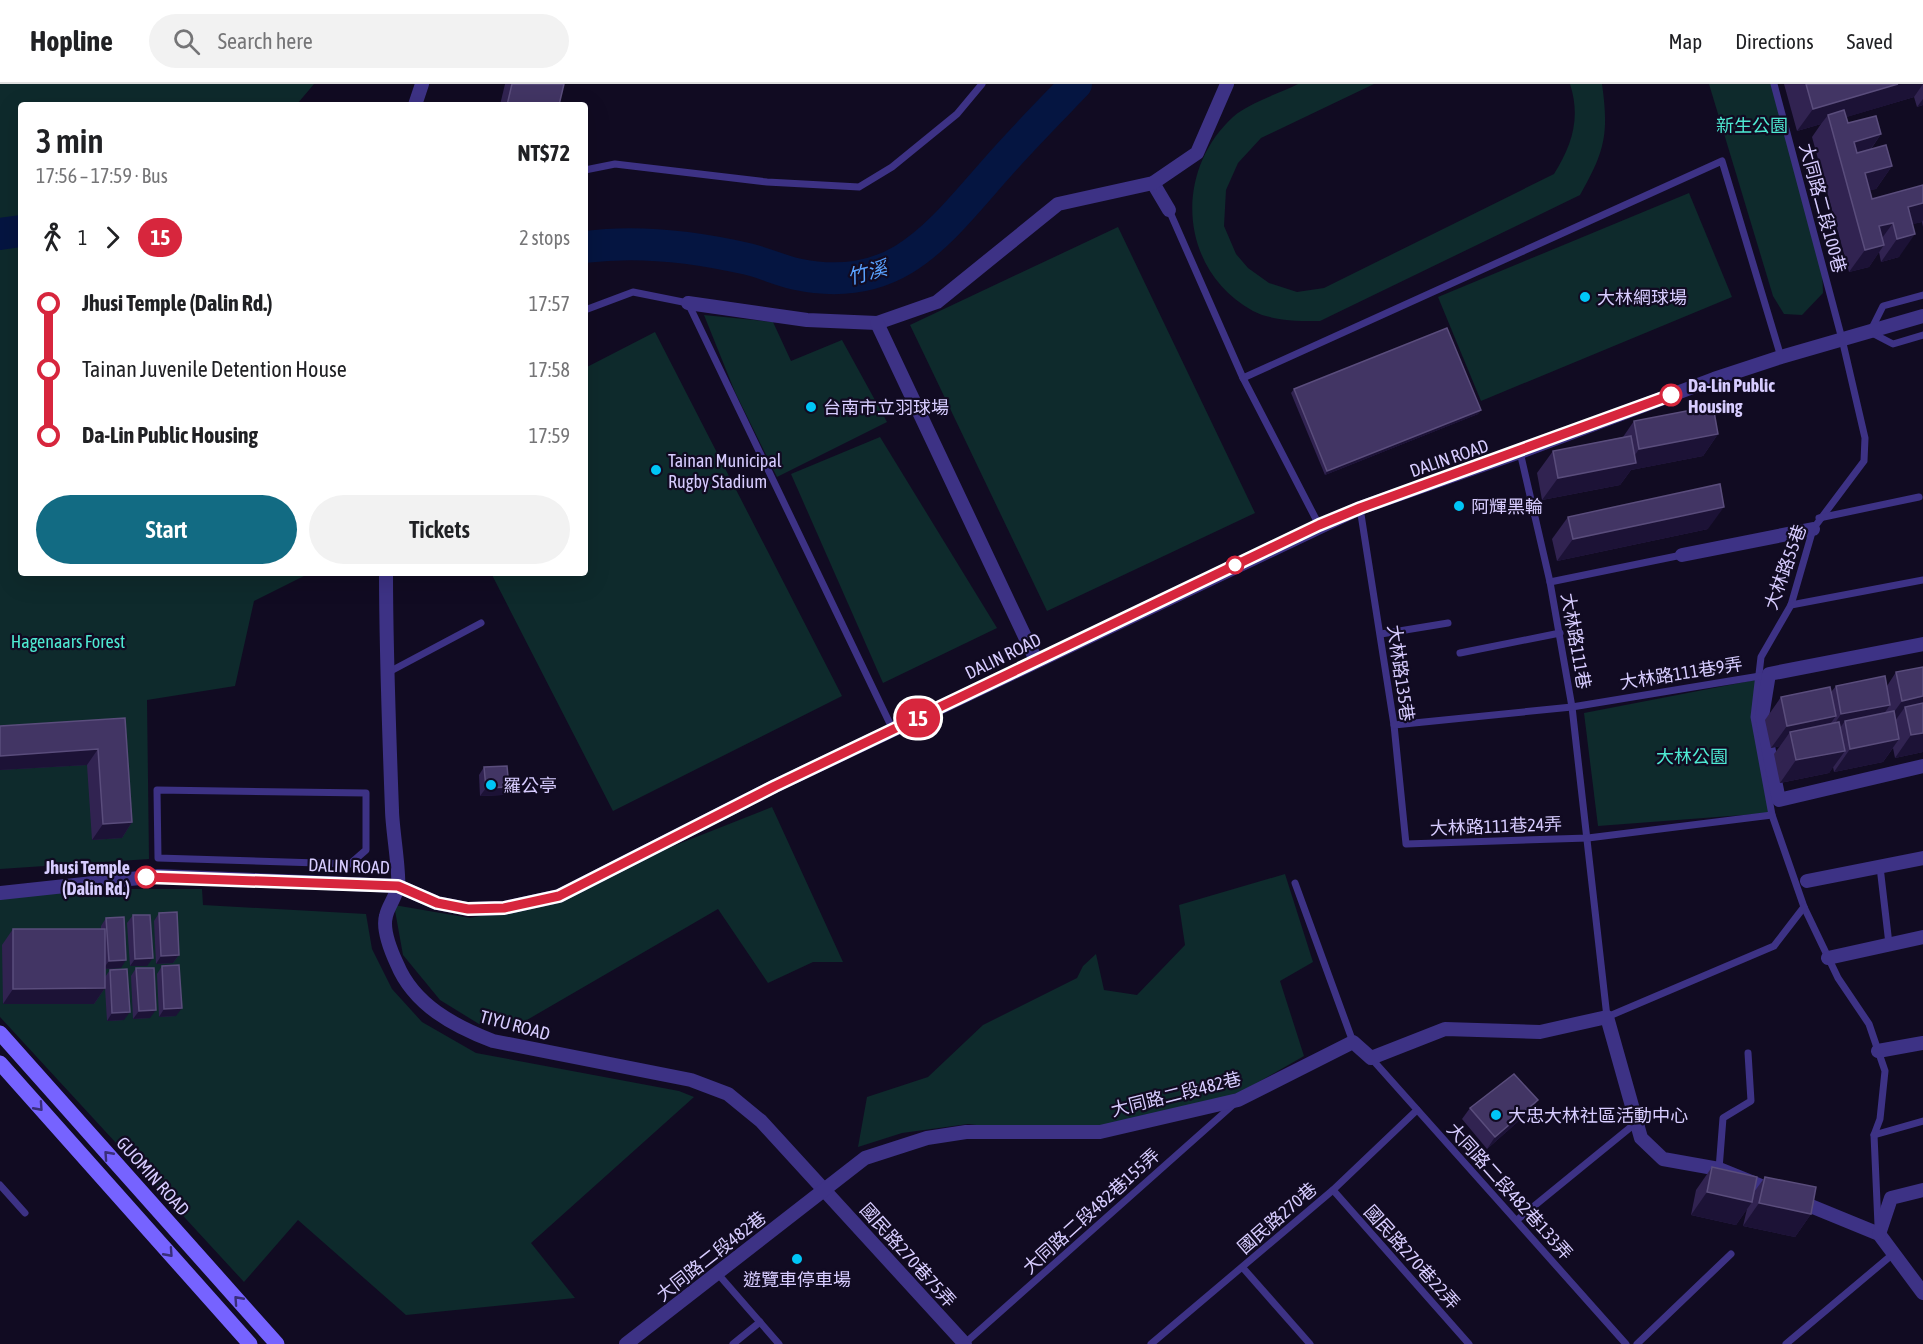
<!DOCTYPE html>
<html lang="en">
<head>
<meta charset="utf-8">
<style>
  body { margin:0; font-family:"Asap Condensed","Noto Sans TC",sans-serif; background:#f2f2f2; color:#202124; height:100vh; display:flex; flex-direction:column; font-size:22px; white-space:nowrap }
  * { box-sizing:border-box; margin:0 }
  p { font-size:20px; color:#757577 }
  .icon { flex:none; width:33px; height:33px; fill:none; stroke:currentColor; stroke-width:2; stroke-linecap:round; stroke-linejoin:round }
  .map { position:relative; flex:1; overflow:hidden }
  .sheet { position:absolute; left:18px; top:18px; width:570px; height:474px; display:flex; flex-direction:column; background:#fff; border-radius:6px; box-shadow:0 6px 24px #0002 }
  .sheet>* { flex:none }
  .badge { padding:0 12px; border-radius:20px; font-size:21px; line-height:39px }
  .map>.badge { position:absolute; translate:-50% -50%; box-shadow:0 0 0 3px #fff }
  .legs { display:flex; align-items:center; gap:9px; height:66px; padding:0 18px; font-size:20px }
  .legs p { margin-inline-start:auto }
  .head { display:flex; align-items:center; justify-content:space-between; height:102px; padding:0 18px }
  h1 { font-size:33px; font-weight:600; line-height:45px }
  .primary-button { display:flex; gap:12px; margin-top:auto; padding:12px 18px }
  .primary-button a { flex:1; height:69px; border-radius:36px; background:#126b83; color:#fff; font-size:24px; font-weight:600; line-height:69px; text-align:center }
  .primary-button a+a { background:#f2f2f2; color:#202124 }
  ul { padding:0 18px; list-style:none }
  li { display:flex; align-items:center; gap:21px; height:66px; font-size:22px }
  li i { display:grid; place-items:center; width:9px; height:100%; margin:0 8px; background:currentColor }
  li i::after { content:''; width:15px; height:15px; margin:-8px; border:4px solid; border-radius:50%; background:#fff }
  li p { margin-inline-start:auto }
  li:first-child i { background:linear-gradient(#0000 50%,currentColor 0) }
  li:last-child i { background:linear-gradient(currentColor 50%,#0000 0) }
  header { display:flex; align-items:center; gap:36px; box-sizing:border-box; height:84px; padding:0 30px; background:#fff; border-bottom:2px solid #e0e0e0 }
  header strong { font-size:28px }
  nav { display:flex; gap:33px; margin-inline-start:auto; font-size:21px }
  .search { width:420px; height:54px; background:#f2f2f2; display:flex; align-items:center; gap:15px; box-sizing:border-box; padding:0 21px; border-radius:33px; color:#757577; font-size:22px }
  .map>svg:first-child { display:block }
  .green { fill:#0e2a2c }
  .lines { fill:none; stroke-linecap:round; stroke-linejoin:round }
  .river { stroke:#051541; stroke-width:32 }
  .lane { stroke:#3d3285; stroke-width:7 }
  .street { stroke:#3d3285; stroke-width:14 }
  .secondary { stroke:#7663ff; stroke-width:15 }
  .wall { fill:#312351 }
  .shaded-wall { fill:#1c1236 }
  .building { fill:#423564; stroke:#5a4d7c; stroke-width:1.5 }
  .oneway { stroke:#392e7a }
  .line-1-casing { stroke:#fff; stroke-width:14 }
  .line-1 { stroke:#d7263d; stroke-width:9 }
  .poi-dot { fill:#00c6f7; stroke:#110b22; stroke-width:2 }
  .stop-1-dot { fill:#fff; stroke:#d7263d; stroke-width:3 }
  .labels { text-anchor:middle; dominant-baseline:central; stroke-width:4.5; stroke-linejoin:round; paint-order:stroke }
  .park-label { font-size:18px; fill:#4ee9d2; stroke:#110b22 }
  .street-label { font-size:18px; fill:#d7ccff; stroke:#110b22 }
  .poi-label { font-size:18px; fill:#d7ccff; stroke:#110b22; text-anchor:start }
  .stop-label { font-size:18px; font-weight:bold; fill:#d7ccff; stroke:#110b22; text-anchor:start }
  .water-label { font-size:20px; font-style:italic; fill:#5aa2ff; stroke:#110b22 }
</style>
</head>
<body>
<header>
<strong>Hopline</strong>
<div class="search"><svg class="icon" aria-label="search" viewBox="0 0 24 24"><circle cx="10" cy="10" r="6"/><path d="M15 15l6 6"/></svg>Search here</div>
<nav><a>Map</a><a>Directions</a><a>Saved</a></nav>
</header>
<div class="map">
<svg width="1923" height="1260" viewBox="0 0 1923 1260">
  <rect width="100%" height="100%" fill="#110b22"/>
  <g class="green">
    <polygon points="0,0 314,0 298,19 21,21 21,489 310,489 254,517 235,602 147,616 149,775 0,785"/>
    <path d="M1298 0H1374L1261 54 1238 79 1226 106 1224 142 1236 170 1248 184 1269 199 1297 208 1324 204 1554 90C1572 61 1581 34 1570 0H1602C1609 50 1605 67 1580 111L1320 237C1299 237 1272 237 1253 227 1179 186 1173 88 1233 33 1247 20 1280 9 1298 0Z"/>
    <polygon points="1709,0 1771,0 1822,182 1823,209 1802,231 1784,230 1773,212"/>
    <polygon points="1689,109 1732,213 1481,317 1438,213"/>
    <polygon points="1118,143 1255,429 1047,527 910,241"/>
    <polygon points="704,231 773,238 791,277 842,256 887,338 777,393 735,308"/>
    <polygon points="655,248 842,612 613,727 491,489 585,489 585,284"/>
    <polygon points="880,353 997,544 883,599 791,390"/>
    <polygon points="1755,596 1770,729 1598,742 1584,629"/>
    <polygon points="772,723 843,878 813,878 768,899 718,825 520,940 479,940 440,916 403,871 394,821 470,834 558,817 643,774"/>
    <polygon points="1285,790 1313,878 1280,897 1304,972 1234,1012 1101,1043 1017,1046 968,1040 902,1049 858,1063 867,1013 928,993 983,941 1077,894 1083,882 1096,870 1104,906 1137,911 1185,861 1179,821"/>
    <polygon points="83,805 202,805 203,821 366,830 372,865 392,905 422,938 476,969 679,1007 694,1013 531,1159 575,1214 406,1231 298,1136 244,1198 0,933 0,814"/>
  </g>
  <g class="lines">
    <g class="river">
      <polyline points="0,150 21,147"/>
      <path d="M585 163C638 156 696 163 748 175 764 179 779 186 796 190 895 211 936 153 995 86 1021 56 1049 28 1076 0"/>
    </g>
    <g class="lane">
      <polyline points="1774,0 1842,255 1865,354 1864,377 1813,445 1791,521 1761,573 1754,633 1772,731 1804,823 1838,894 1869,940 1885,987 1880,1035 1874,1051 1878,1141"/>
      <polyline points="585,86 615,80 767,98 859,103 892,83 957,30 982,0"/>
      <polyline points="1169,126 1243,294"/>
      <polyline points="1923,211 1883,222 1870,248 1893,260 1923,251"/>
      <polyline points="585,226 633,208 688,219 893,646"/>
      <polyline points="1520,368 1550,498 1572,623 1607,933 1774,862 1804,823"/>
      <polyline points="1360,424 1394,641 1406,760 1588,754 1772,731"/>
      <polyline points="1819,434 1919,413"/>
      <polyline points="1319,441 1243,294 1722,77 1781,273"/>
      <polyline points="1550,498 1677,472"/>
      <polyline points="1791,521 1923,496"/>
      <polyline points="1381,550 1448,539"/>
      <polyline points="1460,569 1560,549"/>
      <polyline points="387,589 481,539"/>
      <polyline points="1394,641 1572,623 1760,592"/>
      <polygon points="157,706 366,709 366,766 350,780 158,774"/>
      <polyline points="1880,783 1889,860"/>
      <polyline points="1295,799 1353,958"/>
      <polyline points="1371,974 1626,1260"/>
      <polyline points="1874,1051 1923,1037"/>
      <polyline points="1719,1085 1723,1034 1751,1017 1748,969"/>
      <polyline points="0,1101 25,1129"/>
      <polyline points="1333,1106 1469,1260"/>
      <polyline points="1517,1136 1637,1038"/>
      <polyline points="1243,1184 1310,1260"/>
      <polyline points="718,1190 779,1260"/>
      <polyline points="733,1260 760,1238"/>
      <polyline points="964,1260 1234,1020"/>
      <polyline points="1151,1260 1333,1106 1417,1026"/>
      <polyline points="1637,1260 1731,1170"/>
      <polyline points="1786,1260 1893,1170"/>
    </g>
    <g class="street">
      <polyline points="415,21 422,0"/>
      <polyline points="1153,99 1169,126"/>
      <polyline points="688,219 807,236 877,239 937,218 1058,120 1153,99 1197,69 1227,0"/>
      <polyline points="877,239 1036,576"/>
      <polyline points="1682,471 1813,445"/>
      <path d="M386 489C386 568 389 647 392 726 392 743 400 789 398 802 396 813 388 822 386 832 382 846 391 867 397 880 414 921 454 942 493 957L691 996 728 1010 761 1037 965 1260"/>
      <polyline points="1923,560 1769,590 1762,633 1779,716 1923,682"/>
      <polyline points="1807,797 1923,774"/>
      <polyline points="0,809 158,792 398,802 437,819 468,825 504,824 559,812 775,702 1360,424 1520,368 1714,295 1781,273 1923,232"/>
      <polyline points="1828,874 1923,853"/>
      <polyline points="1878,967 1923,959"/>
      <polyline points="1796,1116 1879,1150 1923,1209"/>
      <polyline points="1879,1150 1891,1114 1923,1106"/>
      <polyline points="626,1260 865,1074 927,1054 966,1048 1100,1048 1238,1016 1353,958 1371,974 1445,945 1540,948 1607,933 1641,1054 1663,1075 1719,1085 1776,1108"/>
    </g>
    <g class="secondary">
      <polyline points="0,949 277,1260"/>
      <polyline points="0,979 250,1260"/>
    </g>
  </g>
  <g class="wall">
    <polygon points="505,0 564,0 559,21 500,21"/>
    <polygon points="1784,0 1923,0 1923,21 1917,23 1914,13 1846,33 1848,39 1881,50 1871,65 1892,82 1876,105 1869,106 1872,115 1923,101 1923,143 1922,138 1912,140 1899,173 1881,178 1879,168 1869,183 1849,188 1812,53 1821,40 1797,47"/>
    <polygon points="1294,305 1481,326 1478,330 1325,391 1291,309"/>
    <polygon points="1634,337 1718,350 1703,372 1631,386 1620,401 1542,416 1537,389 1553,367 1623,353"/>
    <polygon points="1568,433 1708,445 1557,477 1552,455"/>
    <polygon points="1896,588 1923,668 1895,674 1893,664 1883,678 1834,688 1833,683 1829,689 1780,699 1774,670 1780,662 1771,664 1765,636 1781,613 1831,608 1836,602 1887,602"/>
    <polygon points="125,634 132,738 122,754 92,756 87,681 0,686 0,642"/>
    <polygon points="484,683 509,703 503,711 480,712 479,691"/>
    <polygon points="159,829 179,871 173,879 156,880 154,837"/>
    <polygon points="133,831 147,882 130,882 127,839"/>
    <polygon points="106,834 121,884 105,885 105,893 110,886 124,936 107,937 105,904 94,920 3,920 2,861 13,845 101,845 101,842"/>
    <polygon points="162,882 176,932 159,933 157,890"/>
    <polygon points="136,884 150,934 133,935 131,892"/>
    <polygon points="1538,1016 1530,1027 1487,1065 1462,1035 1470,1024"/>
    <polygon points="1712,1083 1754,1108 1765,1093 1811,1130 1795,1153 1743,1142 1747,1125 1736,1141 1691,1131 1696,1106"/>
  </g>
  <g class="shaded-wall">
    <polygon points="1898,0 1923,0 1914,13 1830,38 1828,31 1821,40 1797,47 1813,25"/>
    <polygon points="1923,15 1923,21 1917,23"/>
    <polygon points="1881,50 1865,73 1841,79 1854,58"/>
    <polygon points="1892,82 1876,105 1850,111 1865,89"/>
    <polygon points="1923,119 1923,136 1922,138 1894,145 1908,123"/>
    <polygon points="1893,139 1877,161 1879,142"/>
    <polygon points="1915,150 1899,173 1881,178 1897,155"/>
    <polygon points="1884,161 1869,183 1849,188 1865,166"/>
    <polygon points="1481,326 1478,330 1325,391 1327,387"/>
    <polygon points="1718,350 1703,372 1631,386 1620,401 1542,416 1558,394 1629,380 1639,365"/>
    <polygon points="1724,423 1708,445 1557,477 1573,455"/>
    <polygon points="1923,612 1923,632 1905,623 1895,637 1886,639 1902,617"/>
    <polygon points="1890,621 1875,643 1845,637 1835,651 1826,653 1841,630"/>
    <polygon points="1836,632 1820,654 1790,648 1780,662 1771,664 1787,642"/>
    <polygon points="1923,649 1923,668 1895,674 1911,651"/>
    <polygon points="1899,655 1883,678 1834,688 1850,665"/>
    <polygon points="98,665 87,681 0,686 0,672"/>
    <polygon points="1845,667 1829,689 1780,699 1796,676"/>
    <polygon points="509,703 503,711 480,712 486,704"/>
    <polygon points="132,738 122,754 92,756 103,740"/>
    <polygon points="179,871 173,879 156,880 161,872"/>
    <polygon points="153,874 147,882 130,882 135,875"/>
    <polygon points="126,876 121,884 103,885 109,877"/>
    <polygon points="105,904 94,920 3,920 13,905"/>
    <polygon points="182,924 176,932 159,933 164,925"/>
    <polygon points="156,926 150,934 133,935 139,927"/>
    <polygon points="130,928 124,936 107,937 112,929"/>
    <polygon points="1538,1016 1530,1027 1487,1065 1495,1053"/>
    <polygon points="1707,1108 1752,1118 1736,1141 1691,1131"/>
    <polygon points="1759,1119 1811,1130 1795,1153 1743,1142"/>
  </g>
  <g class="building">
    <polygon points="512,0 564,0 559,21 507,21"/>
    <polygon points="1806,0 1898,0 1813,25"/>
    <polygon points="1844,26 1848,39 1876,32 1881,50 1854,58 1857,69 1886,61 1892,82 1865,89 1872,115 1923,101 1923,119 1908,123 1915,150 1897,155 1893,139 1879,142 1884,161 1865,166 1828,31"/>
    <polygon points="1447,244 1481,326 1327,387 1294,305"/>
    <polygon points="1713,322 1718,350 1639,365 1634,337"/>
    <polygon points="1631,352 1636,379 1558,394 1553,367"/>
    <polygon points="1720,400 1724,423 1573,455 1568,433"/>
    <polygon points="1923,583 1923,612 1902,617 1896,588"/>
    <polygon points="1885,592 1890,621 1841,630 1836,602"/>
    <polygon points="1830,603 1836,632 1787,642 1781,613"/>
    <polygon points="1923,619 1923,649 1911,651 1905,623"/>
    <polygon points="1894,627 1899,655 1850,665 1845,637"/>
    <polygon points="125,634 132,738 103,740 98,665 0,672 0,642"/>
    <polygon points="1839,638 1845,667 1796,676 1790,648"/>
    <polygon points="507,682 509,703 486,704 484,683"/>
    <polygon points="177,828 179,871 161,872 159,829"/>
    <polygon points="133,831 150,831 153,874 135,875"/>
    <polygon points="124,833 126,876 109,877 106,834"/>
    <polygon points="13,845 105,845 105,904 13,905"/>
    <polygon points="179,881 182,924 164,925 162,882"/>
    <polygon points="136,884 154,884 156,926 139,927"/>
    <polygon points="127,885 130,928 112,929 110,886"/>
    <polygon points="1514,990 1538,1016 1495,1053 1470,1024"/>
    <polygon points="1712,1083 1757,1093 1752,1118 1707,1108"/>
    <polygon points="1765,1093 1816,1103 1811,1130 1759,1119"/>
  </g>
  <defs><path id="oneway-chevron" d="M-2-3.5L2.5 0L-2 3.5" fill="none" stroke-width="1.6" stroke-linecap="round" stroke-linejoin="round" transform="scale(1.5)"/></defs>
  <g class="oneway">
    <use href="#oneway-chevron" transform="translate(39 1023) rotate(48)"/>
    <use href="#oneway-chevron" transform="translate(108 1071) rotate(-132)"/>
    <use href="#oneway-chevron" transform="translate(169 1169) rotate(48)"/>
    <use href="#oneway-chevron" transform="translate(238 1216) rotate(-132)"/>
  </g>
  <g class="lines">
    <g class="line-1-casing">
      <polyline id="line-1" points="146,793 398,802 437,819 468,825 504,824 559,812 775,702 1319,441 1360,424 1671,311"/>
    </g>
    <use href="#line-1" class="line-1"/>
  </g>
  <g class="poi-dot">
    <circle cx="1585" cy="213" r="6"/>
    <circle cx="811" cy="323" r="6"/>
    <circle cx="656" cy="386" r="6"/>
    <circle cx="1459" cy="422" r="6"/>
    <circle cx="491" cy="701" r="6"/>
    <circle cx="1496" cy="1031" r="6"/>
    <circle cx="797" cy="1175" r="6"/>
  </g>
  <g class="stop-1-dot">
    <circle cx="1671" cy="311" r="10"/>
    <circle cx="1235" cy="481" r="8"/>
    <circle cx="146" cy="793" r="10"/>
  </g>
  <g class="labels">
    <g class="park-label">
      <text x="1752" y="41">新生公園</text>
      <text x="68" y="557">Hagenaars Forest</text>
      <text x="1692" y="672">大林公園</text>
    </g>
    <g class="street-label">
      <text transform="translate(1823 124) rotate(75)">大同路二段100巷</text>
      <text transform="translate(1449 374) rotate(-19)">DALIN ROAD</text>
      <text transform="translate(1785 483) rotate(-70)">大林路55巷</text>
      <text transform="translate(1576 557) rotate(80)">大林路111巷</text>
      <text transform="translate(1003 572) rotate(-26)">DALIN ROAD</text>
      <text transform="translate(1401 589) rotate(82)">大林路135巷</text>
      <text transform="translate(1681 589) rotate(-9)">大林路111巷9弄</text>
      <text transform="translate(1496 742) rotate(-2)">大林路111巷24弄</text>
      <text transform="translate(349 782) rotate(2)">DALIN ROAD</text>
      <text transform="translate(515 941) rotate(15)">TIYU ROAD</text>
      <text transform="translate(1176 1010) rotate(-14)">大同路二段482巷</text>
      <text transform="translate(153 1092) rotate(48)">GUOMIN ROAD</text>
      <text transform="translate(1510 1107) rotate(48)">大同路二段482巷133弄</text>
      <text transform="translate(1091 1127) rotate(-42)">大同路二段482巷155弄</text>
      <text transform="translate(1277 1134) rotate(-41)">國民路270巷</text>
      <text transform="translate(908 1171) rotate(48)">國民路270巷75弄</text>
      <text transform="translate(711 1172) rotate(-38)">大同路二段482巷</text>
      <text transform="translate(1412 1173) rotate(48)">國民路270巷22弄</text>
    </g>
    <g class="poi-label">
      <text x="1597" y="213">大林網球場</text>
      <text x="823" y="323">台南市立羽球場</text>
      <text x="668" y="376">Tainan Municipal<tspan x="668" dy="21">Rugby Stadium</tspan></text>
      <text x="1471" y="422">阿輝黑輪</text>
      <text x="503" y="701">羅公亭</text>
      <text x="1508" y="1031">大忠大林社區活動中心</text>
      <text x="797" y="1195" text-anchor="middle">遊覽車停車場</text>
    </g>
    <g class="stop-label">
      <text x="1688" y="301">Da-Lin Public<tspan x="1688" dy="21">Housing</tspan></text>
      <text x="130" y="783" text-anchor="end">Jhusi Temple<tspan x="130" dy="21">(Dalin Rd.)</tspan></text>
    </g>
    <g class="water-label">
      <text transform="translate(867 188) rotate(-15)">竹溪</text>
    </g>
  </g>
</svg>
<b class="badge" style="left:918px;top:634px;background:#d7263d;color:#fff">15</b>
<section class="sheet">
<div class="head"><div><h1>3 min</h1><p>17:56 – 17:59 · Bus</p></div><b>NT$72</b></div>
<div class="legs"><svg class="icon" aria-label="walk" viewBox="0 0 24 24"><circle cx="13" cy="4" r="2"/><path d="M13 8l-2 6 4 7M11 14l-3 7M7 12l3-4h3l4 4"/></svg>1<svg class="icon" aria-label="forward" viewBox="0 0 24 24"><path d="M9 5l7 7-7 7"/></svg><b class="badge" style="background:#d7263d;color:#fff">15</b><p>2 stops</p></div>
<ul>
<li><i style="color:#d7263d"></i><b>Jhusi Temple (Dalin Rd.)</b><p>17:57</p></li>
<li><i style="color:#d7263d"></i><span>Tainan Juvenile Detention House</span><p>17:58</p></li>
<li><i style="color:#d7263d"></i><b>Da-Lin Public Housing</b><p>17:59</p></li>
</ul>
<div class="primary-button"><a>Start</a><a>Tickets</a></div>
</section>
</div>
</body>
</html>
